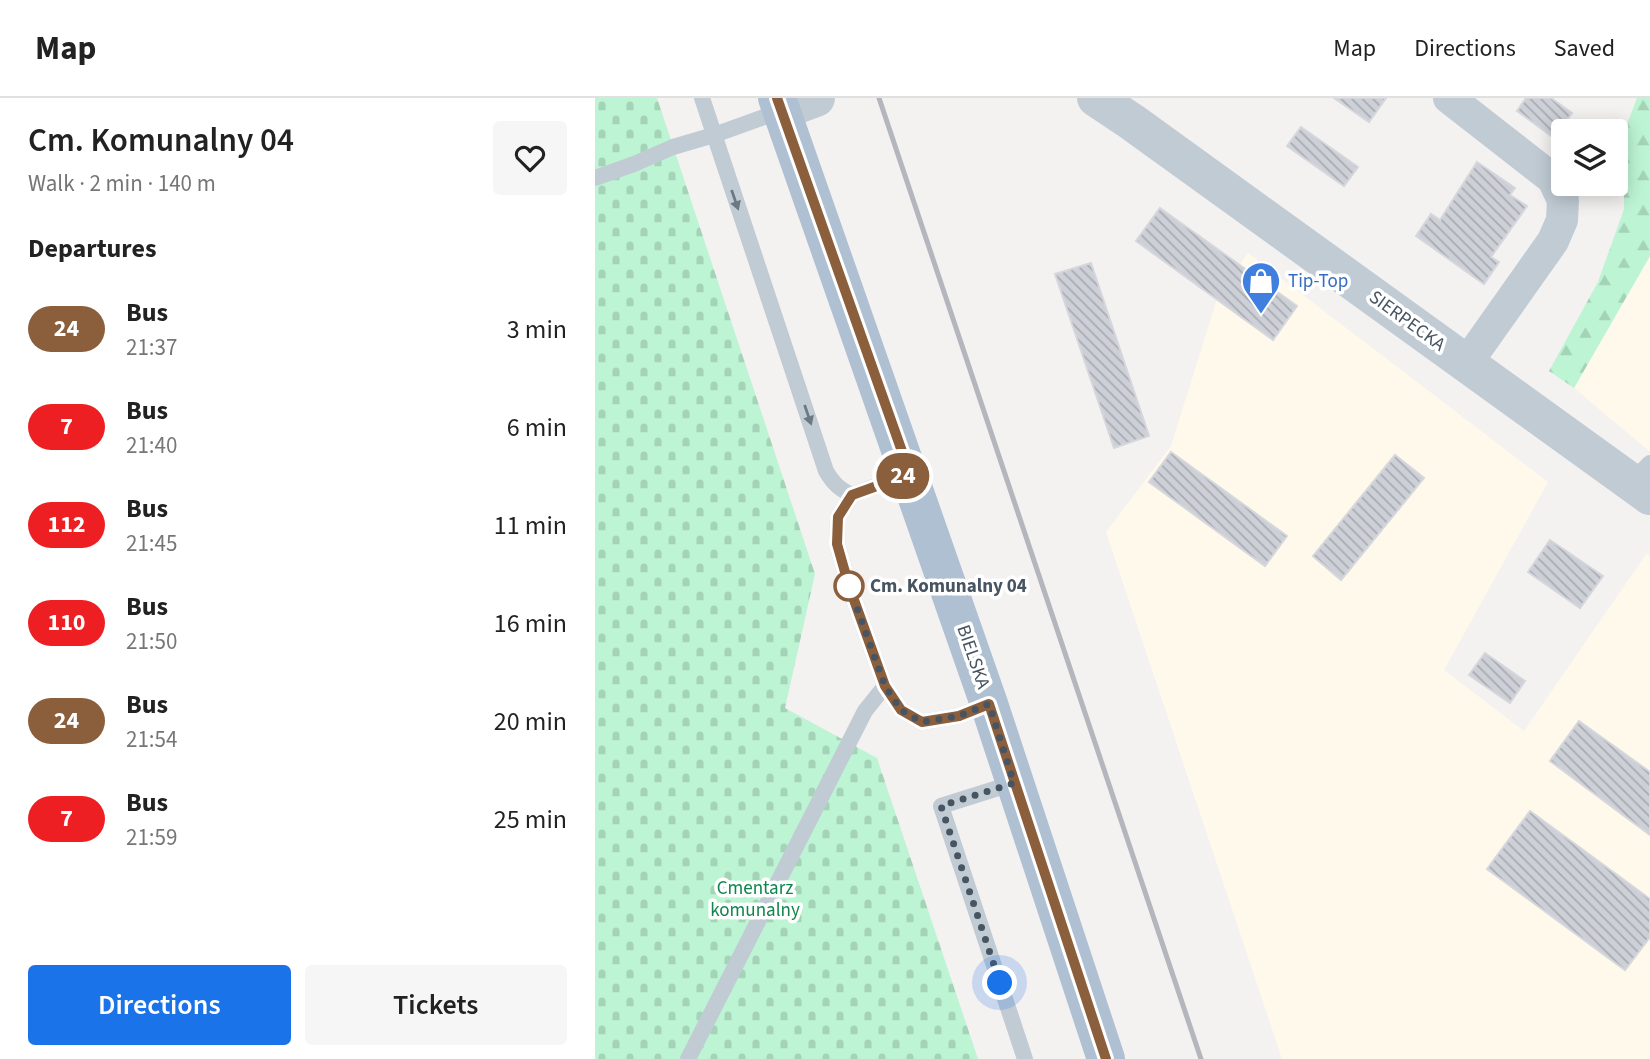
<!DOCTYPE html>
<html lang="en">
<head>
<meta charset="utf-8">
<style>
  body { margin:0; font-family:"Source Sans 3",sans-serif; background:#f6f6f6; color:#222; height:100vh; display:flex; flex-direction:column; font-size:26px; white-space:nowrap }
  * { box-sizing:border-box; margin:0 }
  p { font-size:23px; color:#767676 }
  .icon { flex:none; width:38px; height:38px; fill:none; stroke:currentColor; stroke-width:2; stroke-linecap:round; stroke-linejoin:round }
  .map { position:relative; flex:1; overflow:hidden }
  .side { display:flex; flex-direction:column; background:#fff; width:595px }
  .side>* { flex:none }
  .badge { padding:0 14px; border-radius:23px; font-size:24px; line-height:46px }
  .fabs { position:absolute; left:956px; top:21px; display:grid; gap:14px }
  .fabs a { display:grid; place-items:center; width:77px; height:77px; border-radius:7px; background:#fff; box-shadow:0 4px 18px #0003; font-size:35px }
  .you { position:absolute; width:35px; height:35px; margin:-18px; border:5px solid #fff; border-radius:50%; background:#1a73e8; box-shadow:0 0 0 10px #1a73e833 }
  .map>.badge { position:absolute; translate:-50% -50%; box-shadow:0 0 0 4px #fff }
  h2 { padding:0 28px; font-size:26px; line-height:63px }
  .round { display:grid; place-items:center; flex:none; width:74px; height:74px; border-radius:7px; background:#f6f6f6 }
  .overview { display:flex; align-items:center; justify-content:space-between; height:119px; padding:0 28px }
  h1 { font-size:33px; font-weight:600; line-height:52px }
  .action { display:flex; gap:14px; margin-top:auto; padding:14px 28px }
  .action a { flex:1; height:80px; border-radius:7px; background:#1a73e8; color:#fff; font-size:28px; font-weight:600; line-height:80px; text-align:center }
  .action a+a { background:#f6f6f6; color:#222 }
  ul { padding:0; list-style:none }
  li { display:flex; align-items:center; gap:21px; height:98px; padding:0 28px }
  li div { flex:1 }
  li b { display:block; font-size:26px }
  li em { font-style:normal }
  li .badge { min-width:77px; font-weight:700; text-align:center }
  header { display:flex; align-items:center; gap:42px; box-sizing:border-box; height:98px; padding:0 35px; background:#fff; border-bottom:2px solid #e0e0e0 }
  header strong { font-size:33px }
  nav { display:flex; gap:38px; margin-inline-start:auto; font-size:24px }
  main { display:flex; flex:1; min-height:0 }
  .map>svg:first-child { display:block }
  .commercial { fill:#fef9eb }
  .forest { fill:url(#forest-firs) }
  .cemetery { fill:url(#cemetery-stones) }
  .building { fill:url(#building-back-hatch); stroke:#d5d7dd; stroke-width:2 }
  .lines { fill:none; stroke-linecap:round; stroke-linejoin:round }
  .service { stroke:#c1cbd4; stroke-width:16 }
  .minor { stroke:#c1cbd4; stroke-width:32 }
  .tertiary { stroke:#c1cbd4; stroke-width:38 }
  .primary { stroke:#afc0d2; stroke-width:38 }
  .rail { stroke:#b3b6bc; stroke-width:5 }
  .oneway { fill:#6c7884 }
  .line-casing { stroke:#fff; stroke-width:16 }
  .line { stroke:#8b5e3c; stroke-width:10 }
  .walk { stroke:#475461; stroke-width:7; stroke-dasharray:0 12.6 }
  .stop-dot { fill:#fff; stroke:#8b5e3c; stroke-width:3.5 }
  .labels { text-anchor:middle; dominant-baseline:central; stroke-width:7; stroke-linejoin:round; paint-order:stroke }
  .shop-label { font-size:19px; fill:#366cbe; stroke:#fff; text-anchor:start }
  .street-label { font-size:19px; fill:#475461; stroke:#fff }
  .stop-label { font-size:19px; font-weight:bold; fill:#475461; stroke:#fff; text-anchor:start }
  .park-label { font-size:19px; fill:#0f854d; stroke:#fff }
</style>
</head>
<body>
<header>
<strong>Map</strong>
<nav><a>Map</a><a>Directions</a><a>Saved</a></nav>
</header>
<main>
<section class="side">
<div class="overview"><div><h1>Cm. Komunalny 04</h1><p>Walk · 2 min · 140 m</p></div><a class="round"><svg class="icon" aria-label="heart" viewBox="0 0 24 24"><path d="M12 20l-8-8c-3-5 5-10 8-4 3-6 11-1 8 4z"/></svg></a></div>
<h2>Departures</h2>
<ul>
<li><span class="badge" style="background:#8b5e3c;color:#fff">24</span><div><b>Bus</b><p>21:37</p></div><em>3 min</em></li>
<li><span class="badge" style="background:#ee1f23;color:#fff">7</span><div><b>Bus</b><p>21:40</p></div><em>6 min</em></li>
<li><span class="badge" style="background:#ee1f23;color:#fff">112</span><div><b>Bus</b><p>21:45</p></div><em>11 min</em></li>
<li><span class="badge" style="background:#ee1f23;color:#fff">110</span><div><b>Bus</b><p>21:50</p></div><em>16 min</em></li>
<li><span class="badge" style="background:#8b5e3c;color:#fff">24</span><div><b>Bus</b><p>21:54</p></div><em>20 min</em></li>
<li><span class="badge" style="background:#ee1f23;color:#fff">7</span><div><b>Bus</b><p>21:59</p></div><em>25 min</em></li>
</ul>
<div class="action"><a>Directions</a><a>Tickets</a></div>
</section>
<div class="map">
<svg width="1055" height="961" viewBox="0 0 1055 961">
  <defs>
    <pattern id="forest-firs" width="22" height="20" patternUnits="userSpaceOnUse" patternTransform="scale(1.75)"><rect width="22" height="20" fill="#bdf4d3"/><path d="M5 1l3.5 6h-7zM16 11l3.5 6h-7z" fill="#a4d3b8"/></pattern>
    <pattern id="cemetery-stones" width="16" height="16" patternUnits="userSpaceOnUse" patternTransform="scale(1.75)"><rect width="16" height="16" fill="#bdf4d3"/><path d="M2 7V4a2 2 0 0 1 4 0v3zM10 15v-3a2 2 0 0 1 4 0v3z" fill="#a4d3b8"/></pattern>
    <pattern id="building-back-hatch" width="6" height="6" patternUnits="userSpaceOnUse" patternTransform="scale(1.75)"><rect width="6" height="6" fill="#cdd0d6"/><path d="M-1 5l2 2M0 0l6 6M5-1l2 2" fill="none" stroke="#a8abb1"/></pattern>
  </defs>
  <rect width="100%" height="100%" fill="#f4f1f1"/>
  <g class="commercial">
    <polygon points="653,155 953,384 849,572 929,633 1052,455 1055,458 1055,961 687,961 511,434 576,348 622,201"/>
    <polygon points="1055,158 1055,354 979,290"/>
  </g>
  <polygon class="forest" points="1042,0 1055,0 1055,158 979,290 954,273 1003,184 1029,111 1029,34"/>
  <polygon class="cemetery" points="0,0 62,0 220,476 190,610 282,660 383,961 0,961"/>
  <g class="building">
    <polygon points="739,0 791,0 774,24"/>
    <polygon points="931,0 956,0 977,15 959,40 922,13"/>
    <polygon points="706,29 763,69 749,88 692,48"/>
    <polygon points="882,64 920,90 915,97 932,108 896,159 904,164 889,186 821,138 836,116 845,122"/>
    <polygon points="565,110 702,208 678,242 541,143"/>
    <polygon points="496,165 554,338 519,350 460,176"/>
    <polygon points="576,354 692,438 670,468 554,384"/>
    <polygon points="800,357 829,380 746,482 718,458"/>
    <polygon points="955,442 1008,478 985,510 933,474"/>
    <polygon points="890,555 930,583 915,605 874,577"/>
    <polygon points="984,623 1055,674 1055,737 955,663"/>
    <polygon points="935,713 1055,801 1055,839 1030,872 892,771"/>
  </g>
  <g class="lines">
    <g class="service">
      <path d="M107 0 231 373C238 385 244 391 257 397"/>
      <polyline points="0,80 39,66 78,49 119,37 186,13"/>
      <polyline points="313,376 257,397 243,419 242,446 254,488 290,588 306,612 327,624 364,618 394,606"/>
      <polyline points="1036,384 1055,365"/>
      <polyline points="419,685 346,708 430,961"/>
      <polyline points="93,961 270,613 290,588"/>
    </g>
    <polyline class="minor" points="854,0 958,81 968,102 967,122 958,143 871,266"/>
    <g class="tertiary">
      <polyline points="501,0 537,24 1055,398"/>
      <polyline points="186,13 221,0"/>
    </g>
    <polyline class="primary" points="182,0 394,606 511,961"/>
    <polyline class="rail" points="284,0 606,961"/>
  </g>
  <defs><path id="oneway-solid" d="M-6-.8H1V-3.2L6.5 0L1 3.2V.8H-6Z" transform="scale(1.75)"/></defs>
  <g class="oneway">
    <use href="#oneway-solid" transform="translate(140 102) rotate(71)"/>
    <use href="#oneway-solid" transform="translate(213 317) rotate(71)"/>
  </g>
  <g class="lines">
    <g class="line-casing">
      <polyline id="line" points="182,0 315,376 257,397 243,419 242,446 254,488 290,588 306,612 327,624 364,618 394,606 511,961"/>
    </g>
    <use href="#line" class="line"/>
    <polyline class="walk" points="254,488 290,588 306,612 327,624 364,618 394,606 419,685 346,708 405,885"/>
  </g>
  <defs>
    <g id="shop-pin" transform="scale(2.0125)"><path d="M0 17L-7.5 6A9.5 9.5 0 1 1 7.5 6Z" fill="#3f7fe0" stroke="#fff"/><path d="M-5-2.5h2.3a2.7 3.5 0 0 1 5.4 0H5L5.5 6h-11ZM-1.5-2.5h3a1.5 2.3 0 0 0-3 0Z" fill="#fff"/></g>
  </defs>
  <g fill-rule="evenodd">
    <use href="#shop-pin" x="666" y="183"/>
  </g>
  <circle class="stop-dot" cx="254" cy="488" r="14"/>
  <g class="labels">
    <g class="shop-label">
      <text x="693" y="183">Tip-Top</text>
    </g>
    <g class="street-label">
      <text transform="translate(812 223) rotate(36)">SIERPECKA</text>
      <text transform="translate(378 559) rotate(71)">BIELSKA</text>
    </g>
    <g class="stop-label">
      <text x="275" y="488">Cm. Komunalny 04</text>
    </g>
    <g class="park-label">
      <text x="160" y="790">Cmentarz<tspan x="160" dy="22">komunalny</tspan></text>
    </g>
  </g>
</svg>
<div class="fabs">
<a><svg class="icon" aria-label="layers" viewBox="0 0 24 24"><path d="M12 4l9 5-9 5-9-5zM3 14l9 5 9-5"/></svg></a>
</div>
<div class="you" style="left:405px;top:885px"></div>
<b class="badge" style="left:308px;top:378px;background:#8b5e3c;color:#fff">24</b>
</div>
</main>
</body>
</html>
